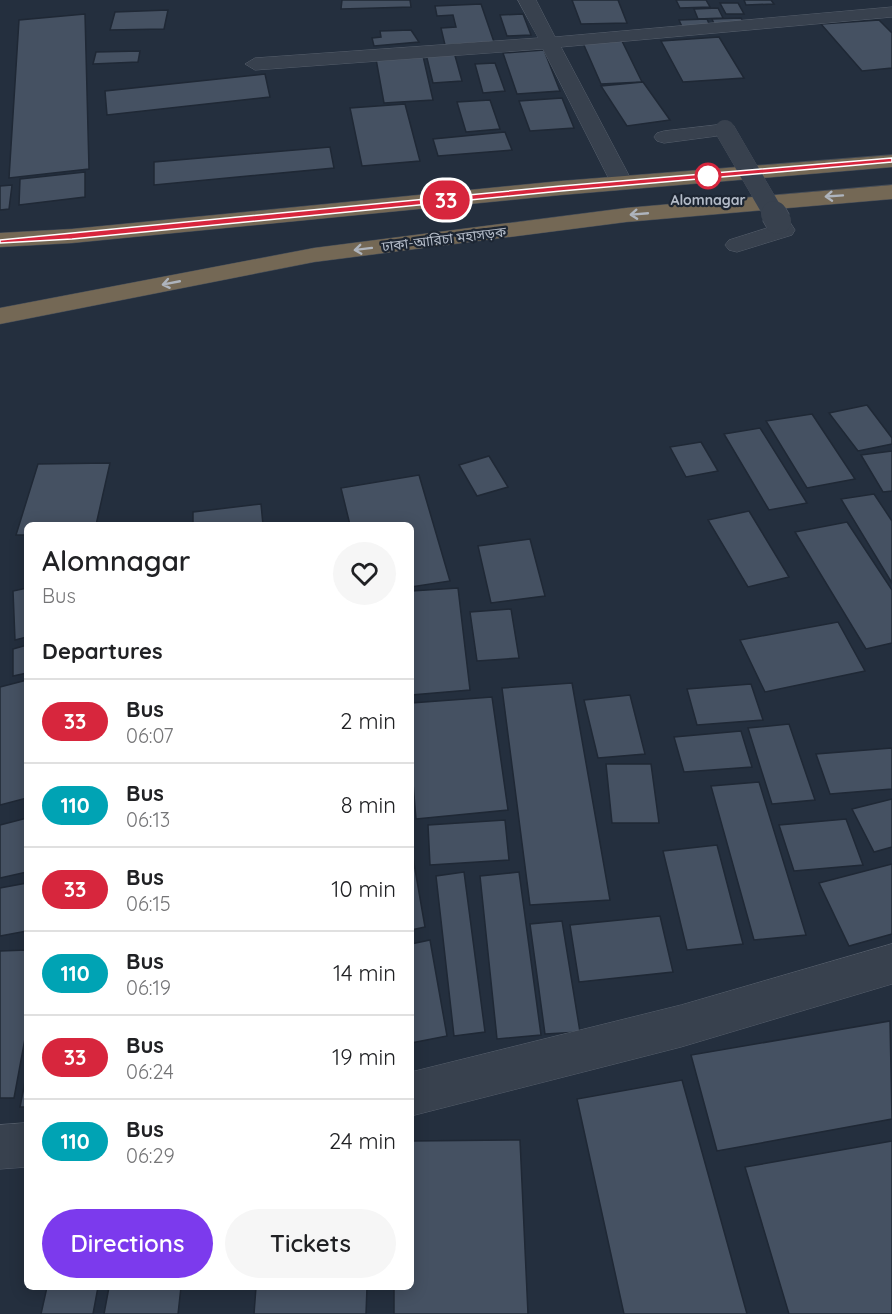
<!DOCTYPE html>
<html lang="en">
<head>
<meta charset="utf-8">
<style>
  body { margin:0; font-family:Quicksand,"Noto Sans Bengali",sans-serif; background:#f6f6f6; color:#202124; height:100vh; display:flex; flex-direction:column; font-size:22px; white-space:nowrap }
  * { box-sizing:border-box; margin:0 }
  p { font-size:20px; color:#757577 }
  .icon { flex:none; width:33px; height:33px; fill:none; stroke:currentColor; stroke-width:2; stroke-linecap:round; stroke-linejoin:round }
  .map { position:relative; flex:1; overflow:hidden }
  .panel { position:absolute; left:24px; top:522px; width:390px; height:768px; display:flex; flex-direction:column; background:#fff; border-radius:9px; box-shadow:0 3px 15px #0003 }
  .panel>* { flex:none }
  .badge { padding:0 12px; border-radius:20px; font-size:21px; line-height:39px }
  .map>.badge { position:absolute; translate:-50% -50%; box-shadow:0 0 0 3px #fff }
  h2 { padding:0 18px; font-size:22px; line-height:54px }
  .round { display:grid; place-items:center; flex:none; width:63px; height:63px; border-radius:32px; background:#f6f6f6 }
  .headline { display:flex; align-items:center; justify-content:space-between; height:102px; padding:0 18px }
  h1 { font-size:28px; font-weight:600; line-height:45px }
  .button { display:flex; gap:12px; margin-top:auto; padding:12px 18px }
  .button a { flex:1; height:69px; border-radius:36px; background:#7c3aed; color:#fff; font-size:24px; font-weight:600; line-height:69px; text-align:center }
  .button a+a { background:#f6f6f6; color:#202124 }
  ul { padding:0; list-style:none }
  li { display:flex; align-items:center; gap:18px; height:84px; padding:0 18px; border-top:2px solid #e0e0e0 }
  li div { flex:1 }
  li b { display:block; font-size:22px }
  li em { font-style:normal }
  li .badge { min-width:66px; font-weight:700; text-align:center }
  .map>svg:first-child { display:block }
  .building { fill:#455162; stroke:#1f2835; stroke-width:1.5 }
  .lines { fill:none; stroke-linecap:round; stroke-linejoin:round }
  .street-casing { stroke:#565f6c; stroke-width:1 }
  .highway-casing { stroke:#434c59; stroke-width:1 }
  .street { fill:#38414e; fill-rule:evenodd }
  .highway { fill:#746855; fill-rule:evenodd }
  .street-bridge-far1-casing { stroke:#565f6c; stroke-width:20; stroke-linecap:butt }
  .street-bridge-casing { stroke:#565f6c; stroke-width:27; stroke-linecap:butt }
  .street-bridge-far1 { stroke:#38414e; stroke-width:20 }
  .street-bridge { stroke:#38414e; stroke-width:26 }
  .oneway { stroke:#aeb4bd }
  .line { fill:#d7263d; stroke:#fff; stroke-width:1.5 }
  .stop-dot { fill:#fff; stroke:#d7263d; stroke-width:3 }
  .labels { text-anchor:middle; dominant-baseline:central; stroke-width:4.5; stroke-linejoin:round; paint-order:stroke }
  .far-stop-label { font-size:14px; font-weight:bold; fill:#b4bcc9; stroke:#1d2633 }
  .far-street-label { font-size:14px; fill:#b4bcc9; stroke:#1d2633 }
</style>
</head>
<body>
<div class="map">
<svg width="892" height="1314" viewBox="0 0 892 1314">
  <rect width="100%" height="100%" fill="#242f3e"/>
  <g class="building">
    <polygon points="342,0 410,0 411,7 341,9"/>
    <polygon points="572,0 618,0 627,23 581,24"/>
    <polygon points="676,0 706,0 710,7 680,8"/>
    <polygon points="744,0 771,0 774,4 746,5"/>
    <polygon points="720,3 738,3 744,14 726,14"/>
    <polygon points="481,4 494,42 445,45 441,28 456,27 453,15 437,16 435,6"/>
    <polygon points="718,8 723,18 698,19 694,9"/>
    <polygon points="168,10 164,29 110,30 115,12"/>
    <polygon points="85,14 89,169 9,178 19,20"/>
    <polygon points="523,14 531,35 507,36 500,15"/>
    <polygon points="741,18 745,25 715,26 712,19"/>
    <polygon points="707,19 711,28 683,29 679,20"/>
    <polygon points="879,20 892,33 892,68 862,71 821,24"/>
    <polygon points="411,30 419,42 374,46 372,38 381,37 380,31"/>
    <polygon points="719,37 744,78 683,82 661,41"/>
    <polygon points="622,41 642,82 601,84 583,43"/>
    <polygon points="544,50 560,91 517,94 503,53"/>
    <polygon points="140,51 138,62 93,64 96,52"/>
    <polygon points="454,52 462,81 433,83 426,54"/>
    <polygon points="423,56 433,100 384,103 376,59"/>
    <polygon points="495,63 505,91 483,93 475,64"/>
    <polygon points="265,74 270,97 107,115 105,91"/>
    <polygon points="643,82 670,120 627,126 601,86"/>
    <polygon points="562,98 574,128 530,131 519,101"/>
    <polygon points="490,100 500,129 466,132 457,102"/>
    <polygon points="405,104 420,161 362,166 350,108"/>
    <polygon points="505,132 512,150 438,156 433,139"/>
    <polygon points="330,147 334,168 154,185 154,162"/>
    <polygon points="85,172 85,197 19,205 20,179"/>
    <polygon points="12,185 9,209 0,210 0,186"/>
    <polygon points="867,405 892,438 892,444 858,451 829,413"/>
    <polygon points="812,414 855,479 807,488 766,421"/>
    <polygon points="760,428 807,503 769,510 724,434"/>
    <polygon points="701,442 718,471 686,477 670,447"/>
    <polygon points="892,451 892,491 883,492 861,455"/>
    <polygon points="489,456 508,487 477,496 459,465"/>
    <polygon points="110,463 96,525 27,525 27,535 16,535 38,464"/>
    <polygon points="419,475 450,581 411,587 411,525 350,525 341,488"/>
    <polygon points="874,494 892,521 892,583 841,499"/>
    <polygon points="261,504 263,525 193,525 193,512"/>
    <polygon points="749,511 789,577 748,587 708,520"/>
    <polygon points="847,522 892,590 892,643 866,649 795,532"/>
    <polygon points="530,539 545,596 491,603 478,546"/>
    <polygon points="27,588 27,637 15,640 13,591"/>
    <polygon points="458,588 470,690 411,695 411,591"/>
    <polygon points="511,609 519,658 477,661 470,612"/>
    <polygon points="838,622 865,671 765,692 740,640"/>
    <polygon points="27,645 27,673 13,676 13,649"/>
    <polygon points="27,680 27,798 0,805 0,687"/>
    <polygon points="572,683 610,900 530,905 502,688"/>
    <polygon points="751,684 763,720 697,725 687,689"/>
    <polygon points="630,695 645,754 598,758 584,700"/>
    <polygon points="492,697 508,810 416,819 411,759 411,703"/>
    <polygon points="789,724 815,800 772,804 748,728"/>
    <polygon points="741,731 752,767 684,772 674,737"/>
    <polygon points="892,748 892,789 830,794 816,754"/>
    <polygon points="606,764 651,764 659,823 612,823"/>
    <polygon points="759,782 806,935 754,940 711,786"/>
    <polygon points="892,799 892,847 874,852 852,809"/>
    <polygon points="27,818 27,872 0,878 0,825"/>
    <polygon points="846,819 863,865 794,871 779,825"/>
    <polygon points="505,820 509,860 430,865 428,825"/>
    <polygon points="717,845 743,944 687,950 663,851"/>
    <polygon points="411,846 425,927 411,930"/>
    <polygon points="892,864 892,934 849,946 819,883"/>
    <polygon points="464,872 485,1032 454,1036 436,876"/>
    <polygon points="519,872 541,1035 497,1039 480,876"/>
    <polygon points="27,883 27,931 0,936 0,888"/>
    <polygon points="660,916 673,972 579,982 570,925"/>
    <polygon points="562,921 580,1032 545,1034 530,924"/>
    <polygon points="430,940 447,1036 411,1043 411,944"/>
    <polygon points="27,950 27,1028 14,1098 0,1098 0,951"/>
    <polygon points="890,1021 892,1119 717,1151 691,1055"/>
    <polygon points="27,1072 27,1107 20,1107"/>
    <polygon points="682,1080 747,1314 624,1314 577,1099"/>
    <polygon points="520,1140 528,1314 394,1314 394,1287 411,1287 411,1141"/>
    <polygon points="892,1141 892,1314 789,1314 745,1167"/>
    <polygon points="47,1287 98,1287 93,1314 41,1314"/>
    <polygon points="109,1287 181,1287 178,1314 104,1314"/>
    <polygon points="256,1287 367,1287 366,1314 254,1314"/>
  </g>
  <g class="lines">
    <g class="street-casing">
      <g id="street">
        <polygon points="518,0 536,0 555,37 892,7 892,17 561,47 633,183 630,188 614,188 611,183 543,49 255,70 245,64 255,58 538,38"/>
        <polygon points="725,124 732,126 735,130 732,134 664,143 657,141 654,137 657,133 664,131"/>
        <polygon points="778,214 786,216 795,230 792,235 737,252 729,250 725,245 729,240 770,227 767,221 770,216"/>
        <polygon points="892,944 892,984 681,1047 411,1116 411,1072 681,1005"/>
        <polygon points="27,1123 27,1167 0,1169 0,1125"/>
      </g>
    </g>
    <g class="highway-casing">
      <g id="highway">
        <polygon points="892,155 892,167 561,195 72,243 0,247 0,233 72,229 561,181"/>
        <polygon points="892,185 892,199 626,222 314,262 0,324 0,308 314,248 626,208"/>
      </g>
    </g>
    <use href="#street" class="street"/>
    <use href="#highway" class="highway"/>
    <g class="street-bridge-far1-casing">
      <polyline id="street-bridge-far1" points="725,130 775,216"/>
    </g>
    <g class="street-bridge-casing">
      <polyline id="street-bridge" points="774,214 778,221"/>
    </g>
    <use href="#street-bridge-far1" class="street-bridge-far1"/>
    <use href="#street-bridge" class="street-bridge"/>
  </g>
  <defs><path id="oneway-shaft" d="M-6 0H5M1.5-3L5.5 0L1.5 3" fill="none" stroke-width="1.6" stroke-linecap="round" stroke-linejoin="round" transform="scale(1.5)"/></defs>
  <g class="oneway">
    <use href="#oneway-shaft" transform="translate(834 196) rotate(176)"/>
    <use href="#oneway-shaft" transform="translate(639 214) rotate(175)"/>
    <use href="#oneway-shaft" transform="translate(363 249) rotate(173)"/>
    <use href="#oneway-shaft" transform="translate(171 283) rotate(169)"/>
  </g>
  <polygon class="line" points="892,158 892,162 561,191 72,239 0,243 0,240 561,186"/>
  <circle class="stop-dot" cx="708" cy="176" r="12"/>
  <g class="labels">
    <g class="far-stop-label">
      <text x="708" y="200">Alomnagar</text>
    </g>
    <g class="far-street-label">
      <text transform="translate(444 239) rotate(-7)">ঢাকা-আরিচা মহাসড়ক</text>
    </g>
  </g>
</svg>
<b class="badge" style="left:446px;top:200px;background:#d7263d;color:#fff">33</b>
<section class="panel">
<div class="headline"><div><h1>Alomnagar</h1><p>Bus</p></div><a class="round"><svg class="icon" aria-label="heart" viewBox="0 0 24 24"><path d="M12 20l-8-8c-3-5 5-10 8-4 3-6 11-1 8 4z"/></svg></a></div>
<h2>Departures</h2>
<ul>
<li><span class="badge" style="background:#d7263d;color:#fff">33</span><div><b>Bus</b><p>06:07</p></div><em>2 min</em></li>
<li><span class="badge" style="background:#00a3b4;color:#fff">110</span><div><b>Bus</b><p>06:13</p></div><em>8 min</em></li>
<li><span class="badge" style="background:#d7263d;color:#fff">33</span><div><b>Bus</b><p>06:15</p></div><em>10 min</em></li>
<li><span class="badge" style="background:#00a3b4;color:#fff">110</span><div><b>Bus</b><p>06:19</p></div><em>14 min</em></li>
<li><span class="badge" style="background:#d7263d;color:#fff">33</span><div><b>Bus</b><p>06:24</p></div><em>19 min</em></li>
<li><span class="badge" style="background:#00a3b4;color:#fff">110</span><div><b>Bus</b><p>06:29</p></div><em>24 min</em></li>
</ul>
<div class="button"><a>Directions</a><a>Tickets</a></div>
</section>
</div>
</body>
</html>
